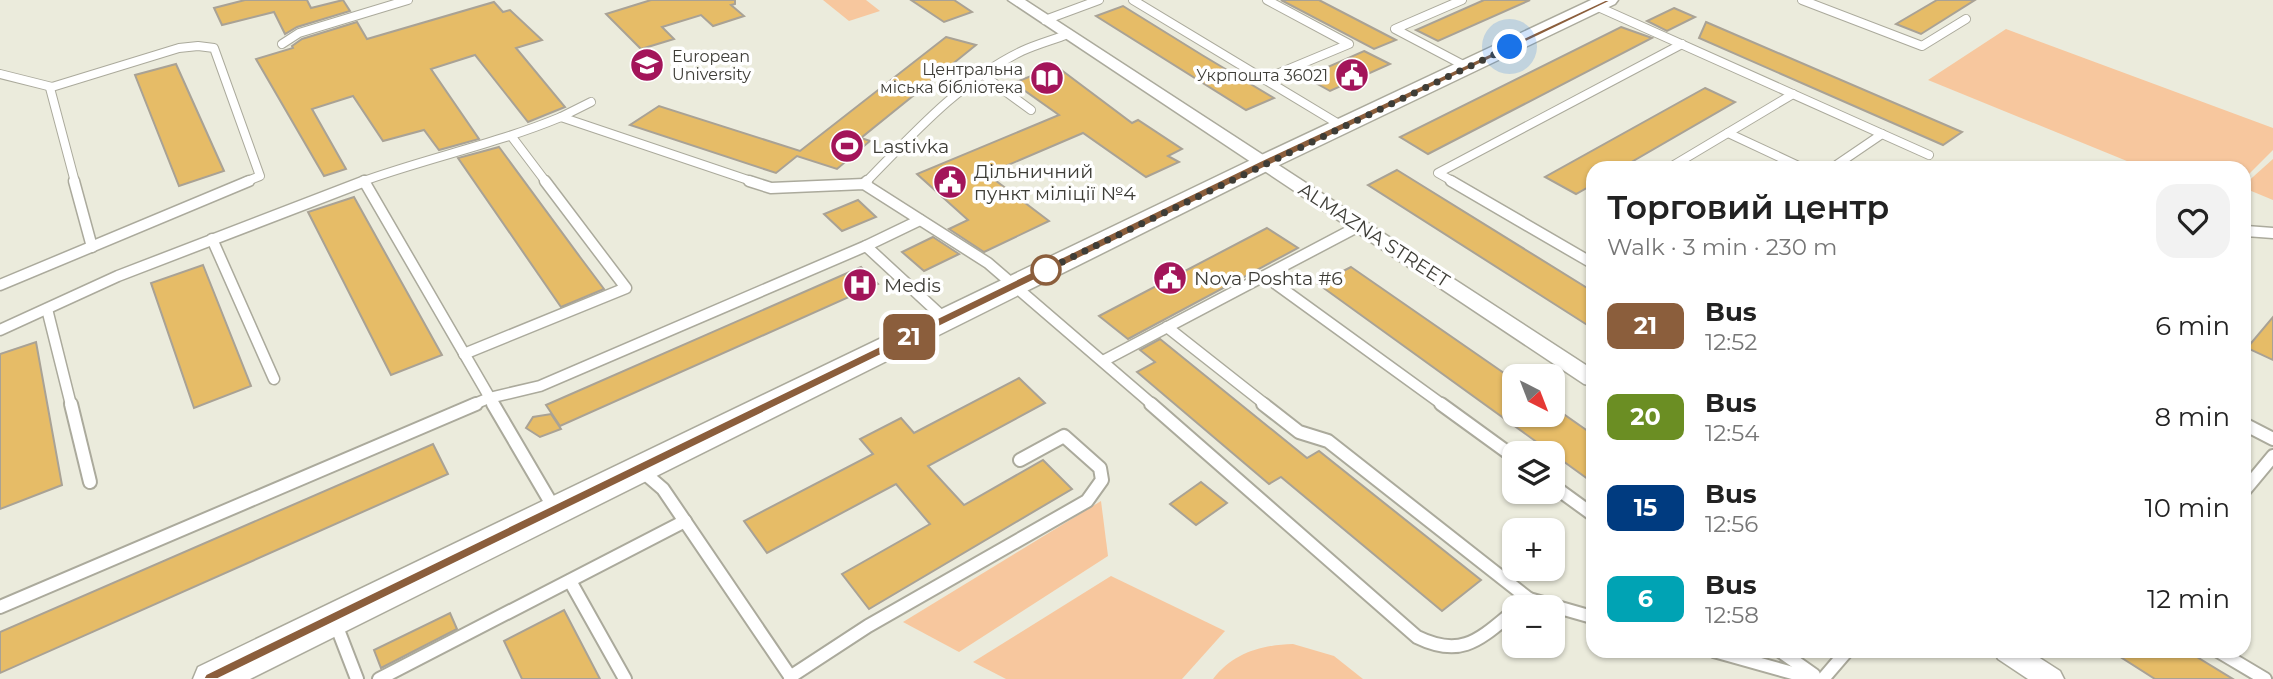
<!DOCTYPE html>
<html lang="en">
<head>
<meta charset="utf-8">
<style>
  body { margin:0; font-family:Montserrat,sans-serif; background:#f2f2f2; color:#222; height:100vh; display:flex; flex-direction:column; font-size:26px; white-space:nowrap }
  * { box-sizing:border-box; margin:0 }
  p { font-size:23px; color:#767676 }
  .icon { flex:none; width:38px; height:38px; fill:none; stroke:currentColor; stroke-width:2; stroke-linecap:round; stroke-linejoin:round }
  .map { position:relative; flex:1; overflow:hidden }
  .side { position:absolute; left:1586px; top:161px; width:665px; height:497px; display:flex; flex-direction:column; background:#fff; border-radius:21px; box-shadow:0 2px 5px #0004 }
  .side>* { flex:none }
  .badge { padding:0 14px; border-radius:10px; font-size:24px; line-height:46px }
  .needle { width:46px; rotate:138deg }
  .controls { position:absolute; left:1502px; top:364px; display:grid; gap:14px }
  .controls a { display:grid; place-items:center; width:63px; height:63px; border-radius:14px; background:#fff; box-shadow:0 2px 5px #0004; font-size:35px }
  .you { position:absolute; width:35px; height:35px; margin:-18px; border:5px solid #fff; border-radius:50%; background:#1a73e8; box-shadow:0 0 0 10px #1a73e833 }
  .map>.badge { position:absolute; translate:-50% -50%; box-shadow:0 0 0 4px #fff }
  .round { display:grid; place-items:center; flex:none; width:74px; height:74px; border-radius:21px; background:#f2f2f2 }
  .summary { display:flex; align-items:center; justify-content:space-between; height:119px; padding:0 21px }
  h1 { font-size:33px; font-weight:600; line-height:52px }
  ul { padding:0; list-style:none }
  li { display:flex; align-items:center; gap:21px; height:91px; padding:0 21px }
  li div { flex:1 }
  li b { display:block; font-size:26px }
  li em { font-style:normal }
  li .badge { min-width:77px; font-weight:700; text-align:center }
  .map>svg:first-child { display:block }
  .green { fill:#f7c79e }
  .building { fill:#e6bc67; stroke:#a9a295; stroke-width:2 }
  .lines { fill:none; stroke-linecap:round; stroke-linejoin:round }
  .service-far2-casing { stroke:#abaa9c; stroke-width:10 }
  .service-far1-casing { stroke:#abaa9c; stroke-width:13 }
  .service-casing { stroke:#abaa9c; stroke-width:16 }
  .minor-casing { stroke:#abaa9c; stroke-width:3 }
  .secondary-casing { stroke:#abaa9c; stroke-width:3 }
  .service-far2 { stroke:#fff; stroke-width:8 }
  .service-far1 { stroke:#fff; stroke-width:10 }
  .service { stroke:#fff; stroke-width:12 }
  .minor { fill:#fff; fill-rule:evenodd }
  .secondary { fill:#fff; fill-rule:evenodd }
  .line { fill:#8b5e3c; stroke:#fff; stroke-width:2 }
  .walk { stroke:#3e3d37; stroke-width:7; stroke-dasharray:0 12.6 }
  .stop-dot { fill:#fff; stroke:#8b5e3c; stroke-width:3.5 }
  .labels { text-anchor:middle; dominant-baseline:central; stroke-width:7; stroke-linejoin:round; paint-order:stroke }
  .far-poi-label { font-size:16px; fill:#3e3d37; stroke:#fff; text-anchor:end }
  .poi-label { font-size:19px; fill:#3e3d37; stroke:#fff; text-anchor:start }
  .street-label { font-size:19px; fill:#3e3d37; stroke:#fff }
</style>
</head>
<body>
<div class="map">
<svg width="2273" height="679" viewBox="0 0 2273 679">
  <rect width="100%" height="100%" fill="#ebebdc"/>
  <g class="green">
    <polygon points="823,0 866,0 880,11 849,21"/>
    <polygon points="2006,29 2273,128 2273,150 2244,179 2244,168 2144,168 1928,80"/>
    <polygon points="2273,159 2273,200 2244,188 2244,185"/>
    <polygon points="1101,501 1108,556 959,652 903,622"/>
    <polygon points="1111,576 1225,631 1182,679 1006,679 973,662"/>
    <path d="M1293 644 1334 656 1363 679H1213C1233 653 1261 645 1293 644Z"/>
  </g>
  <g class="building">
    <polygon points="245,0 307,0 311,8 343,0 350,11 297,27 285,34 274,12 222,25 214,8"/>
    <polygon points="651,0 735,0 735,4 731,5 744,16 713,26 701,15 662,27 674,39 641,49 606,14"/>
    <polygon points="911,0 954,0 972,12 944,22"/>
    <polygon points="1281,0 1319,0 1396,40 1374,49"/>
    <polygon points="1484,0 1530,0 1438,41 1416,30"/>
    <polygon points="1937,0 1975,0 1921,34 1896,24"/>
    <polygon points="494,2 503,12 510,10 542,40 516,48 565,107 528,122 475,55 431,69 479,139 439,150 424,130 383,141 353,96 312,109 346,169 324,176 256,59 293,48 292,46 302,39 357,22 367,39"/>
    <polygon points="1123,6 1202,55 1274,98 1246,110 1096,16"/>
    <polygon points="1674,8 1695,17 1667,31 1647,21"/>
    <polygon points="1706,22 1962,132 1943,145 1699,38"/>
    <polygon points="1621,27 1652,38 1428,154 1400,137"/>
    <polygon points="946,37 976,45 861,138 870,141 837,169 797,156 776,173 630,125 659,106 800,151"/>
    <polygon points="1364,51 1390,64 1330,91 1305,77"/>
    <polygon points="176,64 224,171 179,186 135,75"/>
    <polygon points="1056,66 1132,123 1138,120 1182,149 1168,156 1179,162 1146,177 1083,133 987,174 1049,221 984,252 949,229 968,220 917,174 1059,115 1014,83"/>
    <polygon points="1705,88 1735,102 1621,168 1592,168 1592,185 1576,194 1545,177"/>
    <polygon points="499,147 580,257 604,289 561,307 458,158"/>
    <polygon points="1397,170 1592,291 1592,328 1368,185"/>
    <polygon points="354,197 442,355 391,375 308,212"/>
    <polygon points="858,200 876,217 842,231 824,214"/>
    <polygon points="1267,228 1298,248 1128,339 1099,316"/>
    <polygon points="933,237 959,254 924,271 902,252"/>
    <polygon points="203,265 251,386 194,408 151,283"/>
    <polygon points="861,267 878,284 560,426 546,405"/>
    <polygon points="1351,267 1514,380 1514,415 1552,415 1552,406 1592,434 1592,482 1318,284"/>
    <polygon points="2273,317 2273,360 2247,348"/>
    <polygon points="1160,339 1307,458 1319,451 1481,580 1442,611 1281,477 1269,484 1137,372 1155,362 1140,350"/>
    <polygon points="36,342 62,485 0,509 0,354"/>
    <polygon points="1019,378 1045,403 928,466 964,505 1043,460 1072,489 869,609 842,574 930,524 896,484 767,553 744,521 873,454 860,439 901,418 914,433"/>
    <polygon points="551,414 561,429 540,437 526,428 533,417"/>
    <polygon points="433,444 448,474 0,673 0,632"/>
    <polygon points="1201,482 1227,503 1196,525 1170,504"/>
    <polygon points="564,610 600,679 522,679 504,641"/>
    <polygon points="450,613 457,629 381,668 374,650"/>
    <polygon points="2111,651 2187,651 2233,679 2155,679"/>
  </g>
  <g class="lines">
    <g class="service-far2-casing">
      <g id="service-far2">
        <polyline points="1133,0 1342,126"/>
        <polyline points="1462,0 1395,29 1467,67"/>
        <polyline points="1802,0 1922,46 1966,19"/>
        <polyline points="1596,6 1929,155"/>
        <polyline points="1045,20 1099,0"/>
        <polyline points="282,44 299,33 408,0"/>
        <polyline points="0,74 52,87 179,48 198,46 214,48 260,176 245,182"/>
        <polyline points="983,75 1031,110"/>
        <polyline points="1265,79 1349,44 1267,0"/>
        <polyline points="50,88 75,182"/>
        <polyline points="561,117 591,102"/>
        <polyline points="1728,133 1803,168"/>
        <polyline points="512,137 546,182"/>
        <polyline points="1669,168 1793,94"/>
        <polyline points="1832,168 1882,134"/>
        <path d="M361 182C427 158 496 144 561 117L754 182"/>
        <path d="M866 182C912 135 961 80 1022 51 1037 44 1053 40 1068 34"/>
        <polyline points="1454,182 1438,173 1682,44"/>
      </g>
    </g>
    <g class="service-far1-casing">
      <g id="service-far1">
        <polyline points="74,181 92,247"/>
        <polyline points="364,181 494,405"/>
        <polyline points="749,181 771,188 864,184 988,263 1153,405"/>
        <polyline points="1451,181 1592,263"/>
        <polyline points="864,184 867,181"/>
        <polyline points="2244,234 2246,231 2273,233"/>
        <polyline points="212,239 274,379"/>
        <polyline points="866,246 920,220"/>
        <polyline points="1265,276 1443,405"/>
        <polyline points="0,285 249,181"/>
        <polyline points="47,309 71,405"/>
        <polyline points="1167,327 1266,405"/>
        <polyline points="0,330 118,276 365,181"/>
        <polyline points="464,354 626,288 545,181"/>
        <polyline points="1103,361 1359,226"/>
        <polyline points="472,405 489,398 540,386 866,246 945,319"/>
      </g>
    </g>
    <g class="service-casing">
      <g id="service">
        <polyline points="71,404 90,482"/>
        <polyline points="493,404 554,508"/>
        <path d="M1151 404 1417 637C1462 659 1480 639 1514 611"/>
        <polyline points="1263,404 1299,432 1328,441 1529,599"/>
        <polyline points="1441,404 1514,457"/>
        <polyline points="2244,424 2273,439"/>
        <polyline points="642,471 663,489 792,679"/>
        <polyline points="1552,485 1592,514"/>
        <polyline points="2244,491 2273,456"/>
        <polyline points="570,581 625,679"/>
        <polyline points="0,607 476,404"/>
        <polyline points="1519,607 1529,599 1592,617"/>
        <polyline points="335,622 357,679"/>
        <polyline points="1714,651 1814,679"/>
        <polyline points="1780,651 1814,675"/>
        <polyline points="2218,651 2265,679"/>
        <polyline points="790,677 868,626 1087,501 1102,480 1100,468 1064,436 1020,460"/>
        <polyline points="379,679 685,521"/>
        <polyline points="1823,679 1847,651"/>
      </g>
    </g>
    <g class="minor-casing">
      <g id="minor">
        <polygon points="1008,0 1025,0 1592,369 1592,386 1584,384"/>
        <polygon points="1994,651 2029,651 2060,671 2064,679 2028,679 1998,659"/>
      </g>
    </g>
    <g class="secondary-casing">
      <polygon id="secondary" points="1591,0 1618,0 1615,4 1273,168 250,679 193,679 198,667 1255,158"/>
    </g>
    <use href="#service-far2" class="service-far2"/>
    <use href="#service-far1" class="service-far1"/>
    <use href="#service" class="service"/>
    <use href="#minor" class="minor"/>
    <use href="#secondary" class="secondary"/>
  </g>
  <polygon class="line" points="1605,0 1613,0 1268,166 218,679 203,679 206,674 1260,161"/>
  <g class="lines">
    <polyline class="walk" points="1046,270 1037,274 1510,47"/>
  </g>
  <defs>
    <g id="university-disc" transform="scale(1.75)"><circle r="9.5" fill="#a3155a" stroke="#fff"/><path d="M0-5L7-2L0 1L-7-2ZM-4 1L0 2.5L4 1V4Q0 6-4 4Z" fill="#fff"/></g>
    <g id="civic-disc" transform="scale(1.75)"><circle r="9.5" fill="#a3155a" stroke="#fff"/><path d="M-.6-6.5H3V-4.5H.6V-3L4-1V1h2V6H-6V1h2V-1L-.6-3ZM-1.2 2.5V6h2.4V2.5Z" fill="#fff"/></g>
    <g id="library-disc" transform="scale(1.75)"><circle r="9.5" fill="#a3155a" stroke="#fff"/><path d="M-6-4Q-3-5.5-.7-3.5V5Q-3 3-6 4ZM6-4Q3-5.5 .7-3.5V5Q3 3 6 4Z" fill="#fff"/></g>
    <g id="stadium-disc" transform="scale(1.75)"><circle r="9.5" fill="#a3155a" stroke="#fff"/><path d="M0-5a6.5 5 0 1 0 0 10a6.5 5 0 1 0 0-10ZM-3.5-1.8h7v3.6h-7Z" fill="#fff"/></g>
    <g id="hospital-disc" transform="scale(1.75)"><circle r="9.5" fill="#a3155a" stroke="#fff"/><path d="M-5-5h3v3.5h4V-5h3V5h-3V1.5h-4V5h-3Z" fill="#fff"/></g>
  </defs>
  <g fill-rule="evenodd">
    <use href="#university-disc" x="647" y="65"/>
    <use href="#civic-disc" x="1352" y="75"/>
    <use href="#library-disc" x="1047" y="78"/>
    <use href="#stadium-disc" x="847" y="146"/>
    <use href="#civic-disc" x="950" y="182"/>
    <use href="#civic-disc" x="1170" y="278"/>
    <use href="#hospital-disc" x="860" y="285"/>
  </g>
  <circle class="stop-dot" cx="1046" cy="270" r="14"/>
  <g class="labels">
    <g class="far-poi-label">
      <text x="672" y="56" text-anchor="start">European<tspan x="672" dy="18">University</tspan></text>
      <text x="1023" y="69">Центральна<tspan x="1023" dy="18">міська бібліотека</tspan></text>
      <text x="1328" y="75">Укрпошта 36021</text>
    </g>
    <g class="poi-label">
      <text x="872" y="146">Lastivka</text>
      <text x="974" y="171">Дільничний<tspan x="974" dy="22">пункт міліції №4</tspan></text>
      <text x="1194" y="278">Nova Poshta #6</text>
      <text x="884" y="285">Medis</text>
    </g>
    <g class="street-label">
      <text transform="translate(1374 235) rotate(33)">ALMAZNA STREET</text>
    </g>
  </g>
</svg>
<div class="controls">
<a><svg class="needle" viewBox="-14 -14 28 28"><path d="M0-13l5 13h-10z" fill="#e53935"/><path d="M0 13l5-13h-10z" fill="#767676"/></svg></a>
<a><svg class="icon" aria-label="layers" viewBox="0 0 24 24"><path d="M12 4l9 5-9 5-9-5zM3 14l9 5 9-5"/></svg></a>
<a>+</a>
<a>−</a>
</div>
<div class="you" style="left:1510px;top:47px"></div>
<b class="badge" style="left:909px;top:337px;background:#8b5e3c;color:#fff">21</b>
<section class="side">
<div class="summary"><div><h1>Торговий центр</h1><p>Walk · 3 min · 230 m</p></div><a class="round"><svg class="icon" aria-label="heart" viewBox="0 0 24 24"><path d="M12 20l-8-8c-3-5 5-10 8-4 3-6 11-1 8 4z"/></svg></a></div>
<ul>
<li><span class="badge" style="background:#8b5e3c;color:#fff">21</span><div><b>Bus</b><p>12:52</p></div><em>6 min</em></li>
<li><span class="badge" style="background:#6b8e23;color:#fff">20</span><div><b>Bus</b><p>12:54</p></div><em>8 min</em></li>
<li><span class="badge" style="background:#003b80;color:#fff">15</span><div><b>Bus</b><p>12:56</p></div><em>10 min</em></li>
<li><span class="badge" style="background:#00a3b4;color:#fff">6</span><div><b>Bus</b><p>12:58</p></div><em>12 min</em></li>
</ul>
</section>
</div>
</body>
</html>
